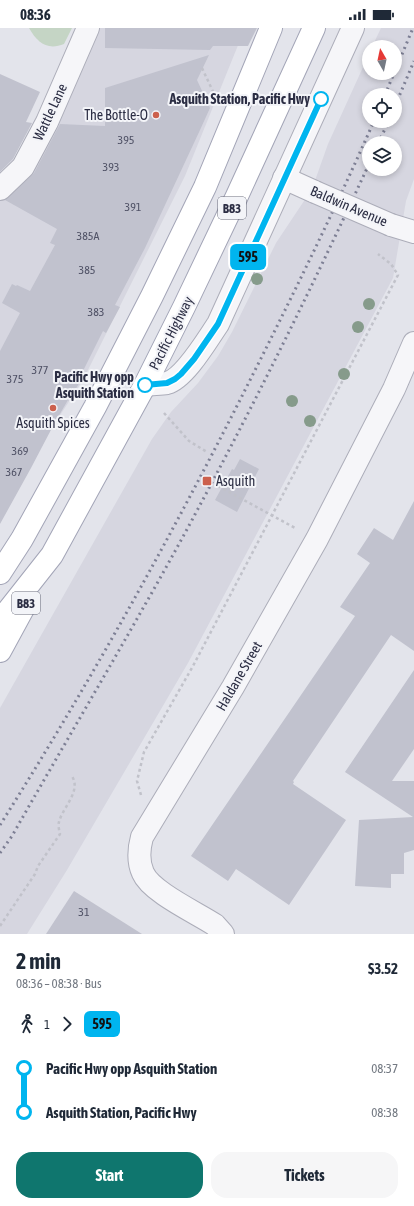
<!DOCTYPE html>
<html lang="en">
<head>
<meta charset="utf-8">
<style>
  body { margin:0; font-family:"Asap Condensed",sans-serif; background:#f6f6f7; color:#1f2937; height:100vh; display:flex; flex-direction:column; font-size:15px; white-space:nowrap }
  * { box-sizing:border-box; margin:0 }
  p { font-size:13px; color:#747a83 }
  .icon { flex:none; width:22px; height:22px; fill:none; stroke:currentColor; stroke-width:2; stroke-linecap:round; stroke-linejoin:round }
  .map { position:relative; height:906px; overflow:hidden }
  .details { display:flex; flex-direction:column; background:#fff; flex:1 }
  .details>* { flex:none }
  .badge { padding:0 8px; border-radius:6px; font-size:14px; line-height:26px }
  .needle { width:26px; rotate:351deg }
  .fabs { position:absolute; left:362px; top:12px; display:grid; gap:8px }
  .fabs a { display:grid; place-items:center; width:40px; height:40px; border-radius:50%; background:#fff; box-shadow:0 2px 6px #0003; font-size:20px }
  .map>.badge { position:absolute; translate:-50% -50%; box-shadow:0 0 0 2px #fff }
  .legs { display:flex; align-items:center; gap:6px; height:44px; padding:0 16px; font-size:13px }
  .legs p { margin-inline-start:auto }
  .head { display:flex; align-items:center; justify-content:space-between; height:68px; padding:0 16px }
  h1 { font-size:22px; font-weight:700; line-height:30px }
  .primary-button { display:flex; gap:8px; margin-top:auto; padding:8px 16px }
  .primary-button a { flex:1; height:46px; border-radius:16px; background:#0f766e; color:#fff; font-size:16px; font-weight:700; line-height:46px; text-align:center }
  .primary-button a+a { background:#f6f6f7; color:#1f2937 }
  ul { padding:0 16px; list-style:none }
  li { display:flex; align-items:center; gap:14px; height:44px; font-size:15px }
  li i { display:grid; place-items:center; width:6px; height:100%; margin:0 5px; background:currentColor }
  li i::after { content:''; width:10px; height:10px; margin:-5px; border:3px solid; border-radius:50%; background:#fff }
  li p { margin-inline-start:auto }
  li:first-child i { background:linear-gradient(#0000 50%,currentColor 0) }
  li:last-child i { background:linear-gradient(currentColor 50%,#0000 0) }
  .status { display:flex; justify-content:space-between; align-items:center; height:28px; padding:0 20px; background:#fff; direction:ltr }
  .status svg { height:11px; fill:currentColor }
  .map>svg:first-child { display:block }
  .built { fill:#d6d6e0; fill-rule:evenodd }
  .green { fill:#c5d5c5 }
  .building { fill:#c1c2ce }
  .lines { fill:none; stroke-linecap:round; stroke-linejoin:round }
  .minor-casing { stroke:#acadb9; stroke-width:24 }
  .major-casing { stroke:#a3a5b7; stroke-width:24 }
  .path { stroke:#c1c2ca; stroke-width:2.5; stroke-dasharray:3 3; stroke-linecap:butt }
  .minor { stroke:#f6f6f9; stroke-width:22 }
  .major { stroke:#fff; stroke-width:22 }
  .rail { stroke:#7d7f94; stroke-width:3; stroke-dasharray:2 4; stroke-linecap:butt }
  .minor-bridge-casing { stroke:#acadb9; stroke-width:24; stroke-linecap:butt }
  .minor-bridge { stroke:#f6f6f9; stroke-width:22 }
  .tree { fill:#869b8b }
  .line-1-casing { stroke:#fff; stroke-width:9 }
  .line-1 { stroke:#00b5ef; stroke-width:6 }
  .stop-1-dot { fill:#fff; stroke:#00b5ef; stroke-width:2 }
  .poi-dot { fill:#cc604d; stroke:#f3f4f8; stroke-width:1.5 }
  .labels { text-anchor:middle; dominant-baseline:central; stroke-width:4; stroke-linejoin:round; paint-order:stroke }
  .number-label { font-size:12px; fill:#505266 }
  .shield { fill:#f3f4f8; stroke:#676979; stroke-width:1 }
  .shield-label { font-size:13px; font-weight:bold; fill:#2b2d43 }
  .stop-label { font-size:14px; font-weight:bold; fill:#2b2d43; stroke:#f3f4f8; text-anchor:end }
  .street-label { font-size:14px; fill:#2b2d43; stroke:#f3f4f8 }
  .poi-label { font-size:14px; fill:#2b2d43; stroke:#f3f4f8; text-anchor:end }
</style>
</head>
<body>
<div class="status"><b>08:36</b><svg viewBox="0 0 49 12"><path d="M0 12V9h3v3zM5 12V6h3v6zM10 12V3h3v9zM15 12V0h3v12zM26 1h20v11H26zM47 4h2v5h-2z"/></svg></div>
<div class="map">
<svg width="414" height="906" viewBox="0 0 414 906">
  <rect width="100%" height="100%" fill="#e3e4eb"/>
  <g class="built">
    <polygon points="75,0 245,0 185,148 83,352 53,398 0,494 0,150 18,137"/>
    <path d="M381 0H414V151L406 173 393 250 188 635 67 842 27 906H0V680L152 411 171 384 198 355 218 328 232 304 276 215 312 161 328 116 369 26V45H395V19H372ZM369 67H395V93H369ZM369 115H395V141H369Z"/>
  </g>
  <path class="green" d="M29 0H72L64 16C47 23 37 14 29 0Z"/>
  <g class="building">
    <polygon points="105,0 257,0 248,18 213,18 210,22 105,20"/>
    <polygon points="209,27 197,52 210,80 200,102 145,220 115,277 120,279 106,305 103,303 80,349 82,350 69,373 68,372 54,396 31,440 0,496 0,323 20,285 2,275 12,256 16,258 17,257 30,263 55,217 50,215 57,201 5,172 34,145 60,96 105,98 105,60"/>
    <polygon points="0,46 40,64 26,94 32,95 13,131 0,144"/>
    <polygon points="240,431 259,441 237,484 215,472 232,441 234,442"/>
    <polygon points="414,473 414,623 391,607 293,753 294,754 293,756 346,792 289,877 236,841 228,853 191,828 355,588 340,579 370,535 357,526 374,500 393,512"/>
    <polygon points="414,642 414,721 392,753 414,753 414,822 404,825 404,846 391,846 391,860 355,858 359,792 413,789 345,744"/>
    <polygon points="74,863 142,906 46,906"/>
  </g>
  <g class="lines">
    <g class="minor-casing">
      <g id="minor">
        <polyline points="284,150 315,164"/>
        <polyline points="0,161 23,139 47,94 88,0"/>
        <polyline points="391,197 414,204"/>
        <path d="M145 357C152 356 160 356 167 355 185 350 207 312 218 296L353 0"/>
        <path d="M223 906 215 897C197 885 151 864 143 845 138 834 139 820 142 809L233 659 317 511 394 361 414 315"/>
      </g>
    </g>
    <g class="major-casing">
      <g id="major">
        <polyline points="0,545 22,511 95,379 152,268 205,159 271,0"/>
        <polyline points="0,593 52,527 145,357 184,279 237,168 314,0"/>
        <polyline points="0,623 25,577"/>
      </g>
    </g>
    <g class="path">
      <polyline points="202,40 216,70"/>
      <polyline points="164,385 189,413 207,424"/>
      <polyline points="218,458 297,501"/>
      <polyline points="141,767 137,753 144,724 193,638 398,247 391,236 378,226"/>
      <path d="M0 898 35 846 38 838 60 806C59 802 58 797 59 794 62 780 83 762 71 747"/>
    </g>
    <use href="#minor" class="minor"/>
    <use href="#major" class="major"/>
    <g class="rail">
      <polyline points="395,43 413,0"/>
      <polyline points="385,67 394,45"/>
      <polyline points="395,78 414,33"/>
      <polyline points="378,115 389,93"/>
      <path d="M0 797C88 658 168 514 242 368 288 277 333 186 374 93"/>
      <path d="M0 825 12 808C67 711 125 614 179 516 247 391 310 264 369 136"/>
    </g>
    <g class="minor-bridge-casing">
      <polyline id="minor-bridge" points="315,164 391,197"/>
    </g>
    <use href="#minor-bridge" class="minor-bridge"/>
  </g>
  <g class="tree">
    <circle cx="257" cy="251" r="6"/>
    <circle cx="369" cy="276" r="6"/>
    <circle cx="358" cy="299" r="6"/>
    <circle cx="344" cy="346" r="6"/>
    <circle cx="292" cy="373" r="6"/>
    <circle cx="310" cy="393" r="6"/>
  </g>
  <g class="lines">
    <g class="line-1-casing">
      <polyline id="line-1" points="145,357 167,355 175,351 181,346 194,331 218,296 321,71"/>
    </g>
    <use href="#line-1" class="line-1"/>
  </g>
  <g class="stop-1-dot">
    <circle cx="321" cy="71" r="7"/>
    <circle cx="145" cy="357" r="7"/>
  </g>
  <g class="poi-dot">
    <circle cx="156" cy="87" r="4"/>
    <circle cx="53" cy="380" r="4"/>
    <rect x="202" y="448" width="10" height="10" rx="2"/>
  </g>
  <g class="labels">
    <g class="number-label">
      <text x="126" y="112">395</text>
      <text x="111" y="139">393</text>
      <text x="133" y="179">391</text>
      <text x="88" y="208">385A</text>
      <text x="87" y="242">385</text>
      <text x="96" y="284">383</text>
      <text x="40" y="342">377</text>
      <text x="15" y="351">375</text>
      <text x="20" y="423">369</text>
      <text x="14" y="444">367</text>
      <text x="84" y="884">31</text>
    </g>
    <g class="shield">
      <rect x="218" y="169" width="28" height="22" rx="3"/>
      <rect x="12" y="564" width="28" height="22" rx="3"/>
    </g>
    <g class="shield-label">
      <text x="232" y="180">B83</text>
      <text x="26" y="575">B83</text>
    </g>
    <g class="stop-label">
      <text x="310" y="71">Asquith Station, Pacific Hwy</text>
      <text x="134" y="349">Pacific Hwy opp<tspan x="134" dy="16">Asquith Station</tspan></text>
    </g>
    <g class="street-label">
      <text transform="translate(50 84) rotate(-65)">Wattle Lane</text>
      <text transform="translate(349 178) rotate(23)">Baldwin Avenue</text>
      <text transform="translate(171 305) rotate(-63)">Pacific Highway</text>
      <text transform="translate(239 648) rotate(-60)">Haldane Street</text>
    </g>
    <g class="poi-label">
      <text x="148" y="87">The Bottle-O</text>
      <text x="53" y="395" text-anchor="middle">Asquith Spices</text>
      <text x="216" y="453" text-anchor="start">Asquith</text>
    </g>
  </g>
</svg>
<div class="fabs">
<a><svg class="needle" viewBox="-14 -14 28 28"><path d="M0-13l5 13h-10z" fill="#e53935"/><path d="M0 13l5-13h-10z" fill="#747a83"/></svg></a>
<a><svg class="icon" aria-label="locate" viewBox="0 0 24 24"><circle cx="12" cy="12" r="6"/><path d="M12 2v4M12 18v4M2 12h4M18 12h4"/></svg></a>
<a><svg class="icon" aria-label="layers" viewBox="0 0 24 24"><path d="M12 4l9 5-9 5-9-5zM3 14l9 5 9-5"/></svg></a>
</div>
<b class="badge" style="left:248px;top:229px;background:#00b5ef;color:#111">595</b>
</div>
<section class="details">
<div class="head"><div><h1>2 min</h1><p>08:36 – 08:38 · Bus</p></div><b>$3.52</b></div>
<div class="legs"><svg class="icon" aria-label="walk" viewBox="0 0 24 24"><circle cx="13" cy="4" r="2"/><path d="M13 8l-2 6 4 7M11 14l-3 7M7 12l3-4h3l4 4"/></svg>1<svg class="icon" aria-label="forward" viewBox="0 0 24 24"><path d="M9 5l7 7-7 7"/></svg><b class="badge" style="background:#00b5ef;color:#111">595</b></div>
<ul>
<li><i style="color:#00b5ef"></i><b>Pacific Hwy opp Asquith Station</b><p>08:37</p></li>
<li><i style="color:#00b5ef"></i><b>Asquith Station, Pacific Hwy</b><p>08:38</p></li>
</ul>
<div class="primary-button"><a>Start</a><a>Tickets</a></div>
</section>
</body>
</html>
